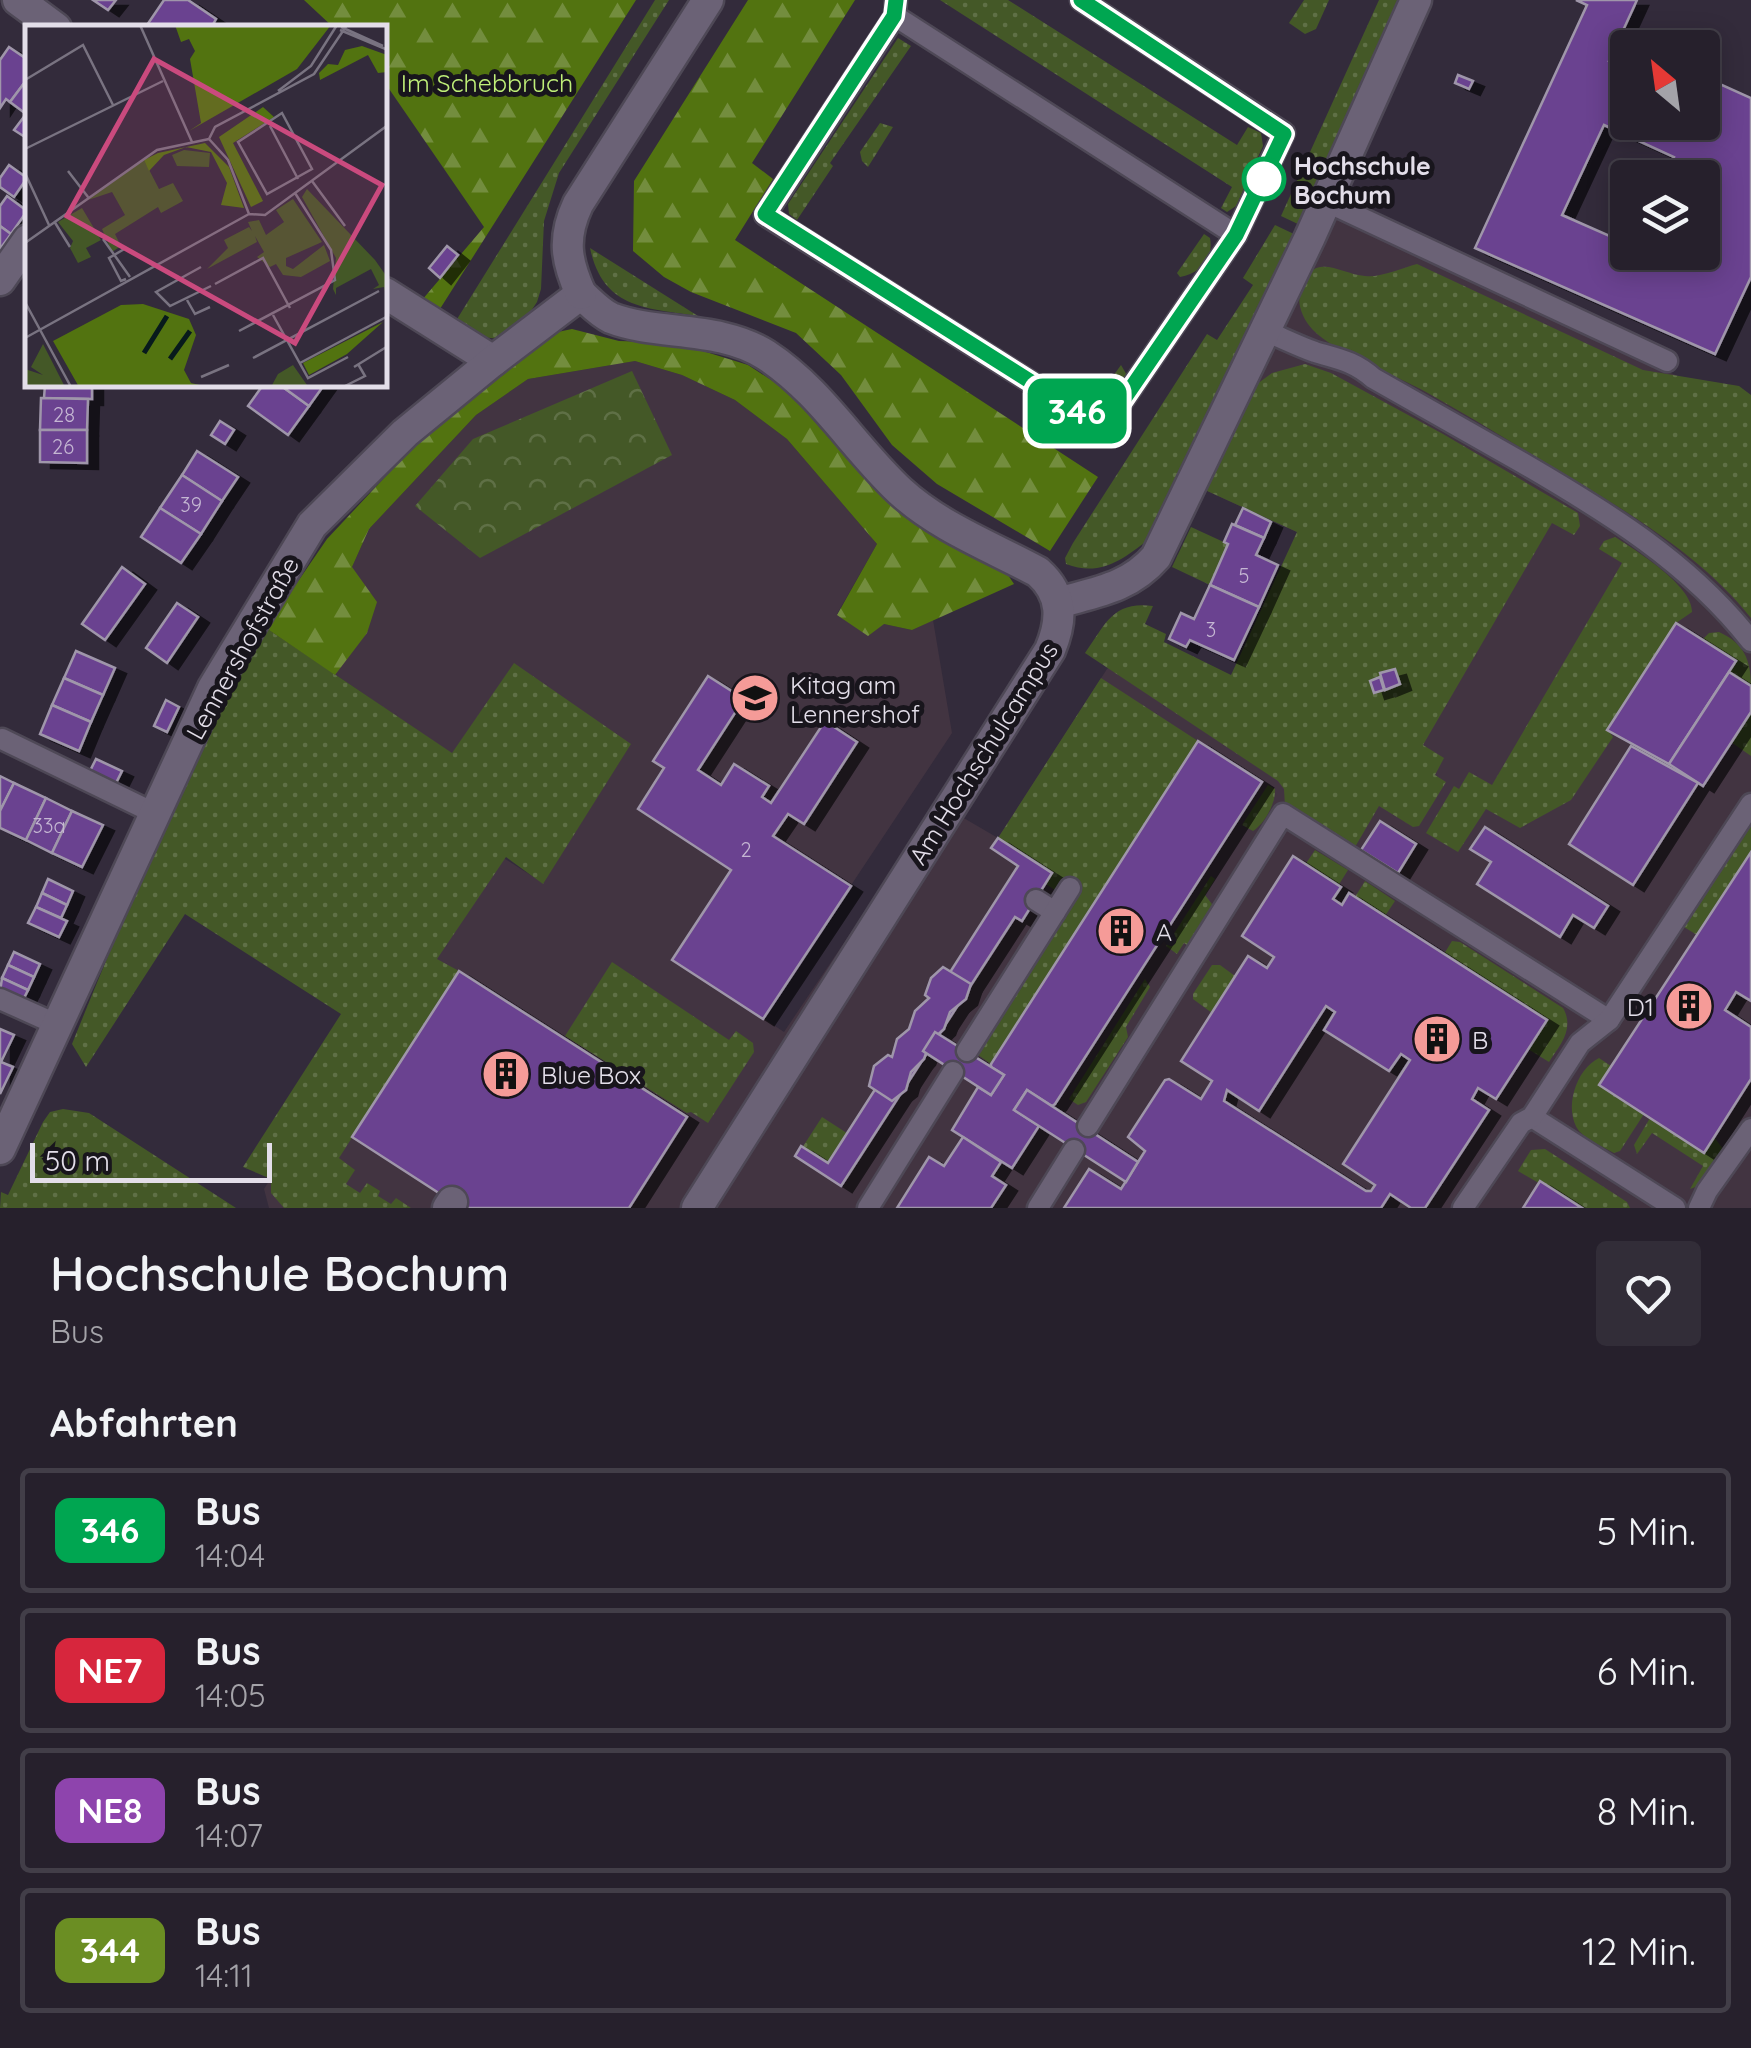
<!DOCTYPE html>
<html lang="de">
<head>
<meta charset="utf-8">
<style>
  body { margin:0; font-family:Quicksand,sans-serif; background:#322d38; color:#f1f3f6; height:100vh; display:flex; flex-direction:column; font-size:38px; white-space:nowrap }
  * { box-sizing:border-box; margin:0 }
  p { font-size:32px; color:#a4a3a9 }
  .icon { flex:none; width:55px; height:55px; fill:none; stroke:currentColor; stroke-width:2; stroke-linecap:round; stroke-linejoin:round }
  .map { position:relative; height:1208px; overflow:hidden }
  .drawer { display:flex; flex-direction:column; background:#26202c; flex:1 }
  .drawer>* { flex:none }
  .badge { padding:0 20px; border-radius:15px; font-size:35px; line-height:65px }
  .needle { width:65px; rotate:331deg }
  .controls { position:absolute; left:1610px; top:30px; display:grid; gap:20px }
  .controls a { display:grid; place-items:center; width:110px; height:110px; border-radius:10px; background:#26202c; box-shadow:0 5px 25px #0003,0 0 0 2px #423e48; font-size:50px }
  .scale { position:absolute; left:30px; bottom:25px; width:242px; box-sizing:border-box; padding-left:10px; border:5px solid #e3dee9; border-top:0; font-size:28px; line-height:35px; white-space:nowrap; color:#e3dee9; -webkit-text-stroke:8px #18151c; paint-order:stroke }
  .map>.badge { position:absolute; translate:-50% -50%; box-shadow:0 0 0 5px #fff }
  h2 { padding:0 50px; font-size:38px; line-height:90px }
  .round { display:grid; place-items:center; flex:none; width:105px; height:105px; border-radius:10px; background:#322d38 }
  .head { display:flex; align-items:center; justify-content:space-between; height:170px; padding:0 50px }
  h1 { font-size:48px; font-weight:600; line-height:75px }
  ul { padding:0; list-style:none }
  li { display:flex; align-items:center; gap:30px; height:125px; margin:0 20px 15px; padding:0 30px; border:5px solid #423e48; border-radius:10px }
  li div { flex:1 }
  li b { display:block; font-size:38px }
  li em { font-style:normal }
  li .badge { min-width:110px; font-weight:700; text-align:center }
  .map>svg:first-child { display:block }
  .education { fill:#423441 }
  .grass { fill:url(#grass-dots) }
  .forest { fill:url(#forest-firs) }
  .park { fill:url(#park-crowns) }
  .building { fill:#6b4290; stroke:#9f96aa; stroke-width:2.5; fill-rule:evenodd; filter:url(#shadow) }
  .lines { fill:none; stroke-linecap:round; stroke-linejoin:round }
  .lane-casing { stroke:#4e4856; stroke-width:25 }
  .street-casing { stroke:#4e4856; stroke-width:35 }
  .secondary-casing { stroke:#4e4856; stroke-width:35 }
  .lane { stroke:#6b6276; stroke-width:20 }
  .street { stroke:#6b6276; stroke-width:30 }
  .secondary { stroke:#6b6276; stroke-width:30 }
  .line-casing { stroke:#fff; stroke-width:22 }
  .line { stroke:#00a651; stroke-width:15 }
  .stop-dot { fill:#fff; stroke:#00a651; stroke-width:5 }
  .labels { text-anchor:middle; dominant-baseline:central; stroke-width:10; stroke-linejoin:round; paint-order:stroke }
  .number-label { font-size:20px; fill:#c5b7d3 }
  .park-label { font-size:25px; fill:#c0f079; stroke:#18151c }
  .stop-label { font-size:25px; font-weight:bold; fill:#e3dee9; stroke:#18151c; text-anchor:start }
  .street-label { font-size:25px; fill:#e3dee9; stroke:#18151c }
  .poi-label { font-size:25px; fill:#e3dee9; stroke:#18151c; text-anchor:start }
  .inset-river { fill:none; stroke:#071a1c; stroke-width:5 }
  .inset-road { fill:none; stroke:#797381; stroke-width:2.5 }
  .view { fill:#ca4a7e; fill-opacity:0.15; stroke:#ca4a7e; stroke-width:5 }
  .inset-edge { fill:none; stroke:#e3dee9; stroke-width:5 }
</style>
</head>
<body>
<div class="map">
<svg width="1751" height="1208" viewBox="0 0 1751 1208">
  <defs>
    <pattern id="grass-dots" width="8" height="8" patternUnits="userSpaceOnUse" patternTransform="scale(2.5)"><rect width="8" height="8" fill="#445827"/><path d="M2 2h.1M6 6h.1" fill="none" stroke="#5f7046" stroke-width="1.8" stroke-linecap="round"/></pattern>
    <pattern id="forest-firs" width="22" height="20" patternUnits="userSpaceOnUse" patternTransform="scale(2.5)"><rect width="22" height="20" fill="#527310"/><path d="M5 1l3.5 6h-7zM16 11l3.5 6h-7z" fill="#738d3e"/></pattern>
    <pattern id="park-crowns" width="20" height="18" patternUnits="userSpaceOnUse" patternTransform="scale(2.5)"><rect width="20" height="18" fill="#445827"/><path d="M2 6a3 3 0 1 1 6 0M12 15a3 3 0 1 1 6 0" fill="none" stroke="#5f7046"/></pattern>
    <filter id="shadow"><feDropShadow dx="11" dy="6" stdDeviation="0" flood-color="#0009"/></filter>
  </defs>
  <rect width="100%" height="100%" fill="#332b3b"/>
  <polygon class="education" points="1332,216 1751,410 1751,1208 269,1208 264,1189 483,845 543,883 630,745 514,664 452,754 299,650 352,567 369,529 476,415 528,379 635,361 682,375 735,400 787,439 877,544 837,614 912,630 933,620 952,733 763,1018 784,1032 938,803 998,838 1107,669 1136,641 1355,830 1459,606 1205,490"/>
  <g class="grass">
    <polygon points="655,0 669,0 559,173 544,221 541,289 537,302 529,314 499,339 474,336 454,324"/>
    <polygon points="940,0 1008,0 1237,145 1248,127 1261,133 1263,146 1236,206 1227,212 1221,208 1232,187"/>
    <polygon points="1304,0 1329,0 1316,29 1305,34 1289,23"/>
    <polygon points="1379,0 1402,0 1300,225 1281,216"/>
    <polygon points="898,38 911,46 830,163 833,166 797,220 789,214 788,204"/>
    <polygon points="880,123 893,127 868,167 862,161 860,152"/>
    <path d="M1275 225 1296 235 1148 540C1122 560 1100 577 1066 564L1065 558 1073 543 1207 334 1217 340 1253 285 1243 278Z"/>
    <path d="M1204 234 1210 238C1214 259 1200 273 1180 277L1177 273Z"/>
    <path d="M590 248 698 316C646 308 603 309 590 248Z"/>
    <path d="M1417 264 1643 370 1739 386 1751 395V618C1700 554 1627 512 1558 470 1514 444 1471 417 1426 392 1396 375 1335 353 1313 330 1302 318 1296 303 1301 288 1314 250 1340 274 1365 276 1380 278 1402 268 1417 264Z"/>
    <path d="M1305 364 1331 373 1443 434 1578 513 1580 526 1574 535 1552 523 1423 745 1444 758 1435 775 1446 782 1419 826 1413 827 1379 806 1355 847 1350 848 1285 806 1284 789 1278 781 1085 653C1106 624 1112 601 1153 606L1145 624 1166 634 1164 642 1231 675 1297 532 1205 490 1253 387 1272 373Z"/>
    <polygon points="1121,365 1128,377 1111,405 1100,410 1093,404"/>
    <polygon points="1191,527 1228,544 1210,585 1172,567"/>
    <path d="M1615 537C1637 551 1693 586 1692 612L1676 623 1608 730 1613 737 1571 800 1520 828 1486 809 1458 852 1426 833 1454 786 1459 789 1469 772 1492 785 1622 563 1599 549 1604 541Z"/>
    <path d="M266 628 452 753 514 663 631 744 543 884 506 857 437 959 459 971 339 1158 355 1170 346 1184 360 1193 367 1183 380 1191 378 1196 391 1204 396 1198 411 1208H284L271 1193V1179L243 1167 341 1014 185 914 86 1067 72 1044C129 903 190 760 266 628Z"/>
    <path d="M1719 632C1744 643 1751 660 1751 686L1729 672 1736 661 1702 640 1709 633Z"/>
    <polygon points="1101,678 1198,741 991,1064 971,1050 1070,900 1046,884 1052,873 998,838"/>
    <polygon points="1751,712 1751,756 1731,742"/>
    <path d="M1268 785 1275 789C1276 803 1265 823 1253 831L1242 825Z"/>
    <polygon points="1751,823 1751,852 1697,935 1684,927"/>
    <polygon points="1315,850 1348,870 1338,886 1305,865"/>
    <polygon points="1211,876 1215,879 1205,895 1215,908 1190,947 1184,943 1177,954 1166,946"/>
    <polygon points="1365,881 1395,901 1385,916 1355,897"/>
    <path d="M1452 941 1460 942 1563 1008C1575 1029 1560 1045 1549 1062L1528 1049 1546 1019 1444 954Z"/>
    <polygon points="612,962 729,1040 736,1031 753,1043 754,1052 708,1123 691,1112 687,1113 565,1036"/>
    <polygon points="1212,965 1220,965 1235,976 1212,1013 1193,999 1193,994"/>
    <polygon points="1145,979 1150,987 1126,1027 1128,1037 1086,1102 1078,1105 1069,1099"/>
    <path d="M1599 1058 1611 1066 1599 1085 1644 1114 1620 1151 1614 1153C1603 1147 1587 1140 1579 1131 1563 1109 1576 1069 1599 1058Z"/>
    <polygon points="63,1109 89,1113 236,1208 0,1208 1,1192 8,1195 43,1122 50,1112"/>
    <polygon points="822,1117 853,1137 833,1169 802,1148"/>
    <polygon points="1650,1118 1714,1137 1723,1149 1701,1185 1690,1189 1703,1166 1652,1133 1637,1154 1634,1145"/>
    <polygon points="1545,1149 1627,1202 1630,1208 1582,1208 1518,1171 1531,1150"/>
  </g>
  <g class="forest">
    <polygon points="304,0 636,0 438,312 422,300 484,227 385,83 385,28 333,27"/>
    <polygon points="748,0 855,0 752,163 773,179 735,240 1098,477 1050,551 937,484 892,445 841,375 796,333 691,292 664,277 633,251 634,181"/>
    <polygon points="572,329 619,341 677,343 748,365 788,391 864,478 902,512 962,551 1008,575 1014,584 912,630 884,624 868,636 837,615 877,544 787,439 735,400 682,375 635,361 528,379 476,415 369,529 352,567 377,602 367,633 335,675 266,628 327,539 415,445 553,333"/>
  </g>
  <polygon class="park" points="632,371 672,455 480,558 415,506 473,439"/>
  <g class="building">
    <polygon points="93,0 116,0 108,10"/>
    <polygon points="164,0 188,0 216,19 211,28 145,28"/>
    <path d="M1576 0H1637L1609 61 1628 69V122H1702V76L1751 98V277L1715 354 1475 248 1587 5ZM1604 125 1674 157 1665 176 1702 178V193L1715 199 1702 226V252H1690L1683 269 1646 252H1628V244L1562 215Z"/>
    <polygon points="9,47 28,60 28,78 10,102 6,99 0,108 0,60"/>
    <polygon points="1458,75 1473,81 1469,89 1455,83"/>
    <polygon points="28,78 28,139 14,130 26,114 10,102"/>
    <polygon points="9,165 27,178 14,197 0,187 0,178"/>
    <polygon points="7,196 27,211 11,234 0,226 0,206"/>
    <polygon points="0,226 11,234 0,249"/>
    <polygon points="447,246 458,255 440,278 429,268"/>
    <polygon points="45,385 92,385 92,399 44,398"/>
    <polygon points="263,385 280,385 309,406 288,435 248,406"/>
    <polygon points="280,385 324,385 309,406"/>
    <polygon points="41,398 88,399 87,430 40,430"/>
    <polygon points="220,421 234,430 225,444 211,435"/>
    <polygon points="40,430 87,430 87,463 40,462"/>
    <polygon points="197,451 238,477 222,501 182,475"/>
    <polygon points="182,475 222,501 201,534 160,508"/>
    <polygon points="160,508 201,534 181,563 141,537"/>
    <polygon points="1243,508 1271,522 1264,538 1235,525"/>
    <polygon points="1232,524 1264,538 1256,555 1278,565 1259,607 1210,585 1228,544 1224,542"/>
    <polygon points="122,567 145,584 105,640 82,624"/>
    <polygon points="1210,585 1259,607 1234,660 1190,640 1186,647 1169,639 1181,613 1194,619"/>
    <polygon points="177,603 198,617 167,663 146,648"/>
    <polygon points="1676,623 1736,661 1669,764 1607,730"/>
    <polygon points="76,651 115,668 103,695 64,678"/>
    <polygon points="1395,669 1400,684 1385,690 1380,673"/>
    <polygon points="1729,672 1751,686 1751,712 1703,786 1669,764"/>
    <polygon points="708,676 744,699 698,770 721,785 734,764 769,786 762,797 771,803 825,721 857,742 804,824 788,814 773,836 851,886 763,1019 672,960 731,870 638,809 664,768 653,761"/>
    <polygon points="1380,677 1384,690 1374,693 1370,681"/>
    <polygon points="64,678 103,695 91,722 52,705"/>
    <polygon points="166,700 179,707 167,732 154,726"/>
    <polygon points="52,705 91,722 79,751 40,734"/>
    <polygon points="1198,741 1262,782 1055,1104 1052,1106 1027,1090 1014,1110 1039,1126 1012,1168 952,1130 978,1087 991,1095 1004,1075 991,1067 991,1064"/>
    <polygon points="1631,746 1698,783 1633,885 1569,844"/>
    <polygon points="96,759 122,771 116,783 90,771"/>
    <polygon points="0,776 14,783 0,811"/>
    <polygon points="14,783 46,798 26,840 0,828 0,811"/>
    <polygon points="46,798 72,811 52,853 26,840"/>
    <polygon points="72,811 103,825 82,867 52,853"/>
    <polygon points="1380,821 1416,844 1398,873 1361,850"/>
    <polygon points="1485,827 1608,906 1594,928 1573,915 1560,937 1477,884 1491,862 1470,849"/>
    <polygon points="998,838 1052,873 1022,921 1015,917 841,1186 795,1156 801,1146 828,1163 1018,866 991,848"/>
    <polygon points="1751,852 1751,1001 1736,992 1725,1010 1751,1027 1751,1079 1704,1153 1599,1085"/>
    <path d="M1293 856 1341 887 1333 899 1342 905 1349 893 1547 1020 1496 1099 1478 1088 1472 1099 1489 1110 1425 1208H1411L1390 1194 1381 1208H1064L1089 1169 1121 1189 1145 1151 1128 1137 1165 1080 1169 1079 1201 1099 1212 1081 1181 1061 1248 956 1267 968 1274 957 1242 936ZM1326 1006 1335 1012 1324 1030 1389 1071 1401 1054 1410 1060 1343 1164 1375 1185 1371 1191H1366L1224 1101 1227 1090 1259 1111Z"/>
    <polygon points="48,879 73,891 67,905 42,893"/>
    <polygon points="42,893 67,905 61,918 36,907"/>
    <polygon points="36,907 67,921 59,937 28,923"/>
    <polygon points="14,952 40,964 34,977 8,965"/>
    <polygon points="8,965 34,977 28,990 2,978"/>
    <polygon points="943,967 971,984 966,999 950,1012 944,1029 930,1042 924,1059 911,1072 906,1090 892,1101 869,1086 874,1066 888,1055 892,1057 897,1039 909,1029 915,1011 929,998 925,995 931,978"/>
    <polygon points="459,971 687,1117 629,1208 462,1208 352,1137"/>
    <polygon points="2,978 28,990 22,1002 0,992"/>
    <polygon points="0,1029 14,1035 0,1064"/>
    <polygon points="935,1032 1004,1075 991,1095 923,1051"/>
    <polygon points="1,1062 13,1067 0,1094 0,1064"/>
    <polygon points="1027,1090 1138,1162 1126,1182 1014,1110"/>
    <polygon points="963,1137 1001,1162 992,1176 1006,1185 991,1208 897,1208 929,1157 944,1166"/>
    <polygon points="1540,1181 1582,1208 1523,1208"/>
  </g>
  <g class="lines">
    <g class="lane-casing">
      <g id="lane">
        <polyline points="896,0 895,16 765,215 1104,428 1236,235 1284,133 1081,0"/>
        <polyline points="895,16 1236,235"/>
        <polyline points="1325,201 1667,361"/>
        <path d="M1263 330C1280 337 1298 346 1315 352 1338 359 1354 361 1373 378 1422 406 1471 434 1521 462 1607 512 1689 562 1751 641"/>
        <polyline points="2,739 156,814"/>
        <polyline points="1036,900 1055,912"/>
        <polyline points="0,999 58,1025"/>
        <polyline points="967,1051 1070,888"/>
        <polyline points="1532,1117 1675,1208"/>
        <polyline points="1088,1126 1283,814 1609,1020"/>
        <polyline points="868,1208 953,1072"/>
        <polyline points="1038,1208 1074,1150"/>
        <polyline points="1463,1208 1521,1123 1532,1117 1580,1043 1609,1020 1751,804"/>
        <polyline points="1699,1208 1707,1191 1751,1129"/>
      </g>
    </g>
    <g class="street-casing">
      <g id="street">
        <polyline points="18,0 56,28"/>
        <polyline points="0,280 28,240"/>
        <polyline points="385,293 493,361"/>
        <path d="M1058 603C1096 592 1129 588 1156 557L1310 237 1416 0"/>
        <path d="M0 1149 213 688 312 525 405 433 493 361 581 294C590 302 600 313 611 318 657 336 719 325 766 355 821 391 853 447 900 491 939 527 992 547 1038 572 1064 595 1062 621 1050 650L697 1208"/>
        <polyline points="448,1208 452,1202"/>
      </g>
    </g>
    <g class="secondary-casing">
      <path id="secondary" d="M581 294C566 261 562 238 578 204L708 0"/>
    </g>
    <use href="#lane" class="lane"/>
    <use href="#street" class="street"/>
    <use href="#secondary" class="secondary"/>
  </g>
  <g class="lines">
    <g class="line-casing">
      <polyline id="line" points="896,0 894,16 765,214 1104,428 1236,235 1284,134 1081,0"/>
    </g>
    <use href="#line" class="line"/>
  </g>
  <defs>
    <g id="school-disc" transform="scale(2.5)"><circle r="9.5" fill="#f59b98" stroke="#18151c"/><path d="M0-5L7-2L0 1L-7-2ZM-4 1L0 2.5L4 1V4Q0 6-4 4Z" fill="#111"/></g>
    <g id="building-disc" transform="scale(2.5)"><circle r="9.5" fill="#f59b98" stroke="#18151c"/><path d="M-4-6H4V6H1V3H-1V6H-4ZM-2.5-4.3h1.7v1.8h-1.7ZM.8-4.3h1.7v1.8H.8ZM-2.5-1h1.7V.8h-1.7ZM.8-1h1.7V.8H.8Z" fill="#111"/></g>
  </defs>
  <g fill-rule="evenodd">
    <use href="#school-disc" x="755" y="698"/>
    <use href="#building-disc" x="1121" y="931"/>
    <use href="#building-disc" x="1689" y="1006"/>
    <use href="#building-disc" x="1437" y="1039"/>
    <use href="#building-disc" x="506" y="1074"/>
  </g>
  <circle class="stop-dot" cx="1264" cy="179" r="20"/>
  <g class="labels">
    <g class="number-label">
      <text x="64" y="414">28</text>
      <text x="63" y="446">26</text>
      <text x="191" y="504">39</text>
      <text x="1244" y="575">5</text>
      <text x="1211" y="629">3</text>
      <text x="49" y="825">33a</text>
      <text x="746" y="849">2</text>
    </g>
    <g class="park-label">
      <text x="487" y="82">Im Schebbruch</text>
    </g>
    <g class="stop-label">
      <text x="1294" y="165">Hochschule<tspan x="1294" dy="29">Bochum</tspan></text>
    </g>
    <g class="street-label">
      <text transform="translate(242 648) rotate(-61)">Lennershofstraße</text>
      <text transform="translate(983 753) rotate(-58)">Am Hochschulcampus</text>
    </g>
    <g class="poi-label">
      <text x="790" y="684">Kitag am<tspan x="790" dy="29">Lennershof</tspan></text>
      <text x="1156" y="931">A</text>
      <text x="1654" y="1006" text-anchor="end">D1</text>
      <text x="1472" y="1039">B</text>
      <text x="541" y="1074">Blue Box</text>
    </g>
  </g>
  <g transform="translate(25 25)">
    <rect width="362" height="362" fill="#332b3b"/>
    <path d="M119 135 134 164 148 158 158 176 136 188 133 182 90 209 96 221 87 227 77 204 100 190 87 167 63 175ZM282 164 350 235 362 252V275L359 262 348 264 354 260 346 244 311 263V270L308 264 311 233 277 172ZM268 174 297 217 261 233V241L268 244 299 220 305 236 276 252 258 250 251 239 245 242 232 232 239 227 230 211 232 217 182 244 203 223 199 215 224 202 227 206 223 197 234 195 241 210 259 197 251 185ZM57 183 76 215 61 223 66 232 53 238 45 223 48 216 33 197ZM268 340 282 360 246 362 253 349Z" fill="#445827"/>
    <path d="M150 0H306L272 44 164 106 176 98 165 34 170 26 164 14 156 17ZM337 21 362 30V47L353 48 343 30 295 55 294 48 303 39 313 40 320 25ZM238 82 249 92 208 118 238 176 226 182 194 112ZM180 118 204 142 219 183 196 180 202 158 186 127 161 122 139 130 124 146 119 135 133 128ZM118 279 164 294 171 310 159 345 166 358 183 362H54L28 316 96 280ZM358 297 322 329 284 350 278 338Z" fill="#527310"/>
    <path d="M159 125 185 128 184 142 152 141 147 130ZM18 319 40 362H0V344L18 350 6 342Z" fill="#445827"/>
    <path class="inset-river" d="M119 328 142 291M145 334 165 306"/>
    <path class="inset-road" d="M115 0 167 117M316 2 358 21M315 5 363 25M0 55 58 20 88 80M253 66 286 41 312 0M257 88 287 144 242 169 213 117ZM245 101 273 154M184 114 190 102 289 49 322 0M184 114 203 135 224 189M0 124 138 56M43 146 63 172M0 148 24 200M287 156 320 201M224 189 240 190 363 100M29 196 45 222M78 214 105 252M0 218 132 125 184 114M176 242 131 267 145 281 186 261M101 254 96 256 84 233 101 223M190 259 238 233 265 283M162 275 170 289 185 282M0 277 46 362M248 290 283 353 323 332M214 306 310 255 306 225 270 168M0 313 224 189M228 333 354 266M275 338 363 291M329 342 363 321M176 352 204 340M318 362 340 351 333 339"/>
    <path class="view" d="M129 34 357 160 270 318 42 191Z"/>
    <rect width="362" height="362" class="inset-edge"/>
  </g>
</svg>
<div class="controls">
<a><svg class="needle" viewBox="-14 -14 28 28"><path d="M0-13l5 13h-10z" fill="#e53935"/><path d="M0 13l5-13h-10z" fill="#a4a3a9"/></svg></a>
<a><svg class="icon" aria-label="layers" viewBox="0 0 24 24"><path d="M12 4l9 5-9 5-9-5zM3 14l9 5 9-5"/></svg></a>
</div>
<div class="scale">50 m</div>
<b class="badge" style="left:1077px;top:411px;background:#00a651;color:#fff">346</b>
</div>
<section class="drawer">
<div class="head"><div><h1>Hochschule Bochum</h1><p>Bus</p></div><a class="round"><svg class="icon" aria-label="heart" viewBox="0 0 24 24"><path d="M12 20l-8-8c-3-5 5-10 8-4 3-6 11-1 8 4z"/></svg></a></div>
<h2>Abfahrten</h2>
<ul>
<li><span class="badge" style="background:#00a651;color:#fff">346</span><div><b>Bus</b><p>14:04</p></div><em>5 Min.</em></li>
<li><span class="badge" style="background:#d7263d;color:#fff">NE7</span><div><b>Bus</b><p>14:05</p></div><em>6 Min.</em></li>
<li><span class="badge" style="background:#8e44ad;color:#fff">NE8</span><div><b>Bus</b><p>14:07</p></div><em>8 Min.</em></li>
<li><span class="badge" style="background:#6b8e23;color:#fff">344</span><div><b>Bus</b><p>14:11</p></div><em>12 Min.</em></li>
</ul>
</section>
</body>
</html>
